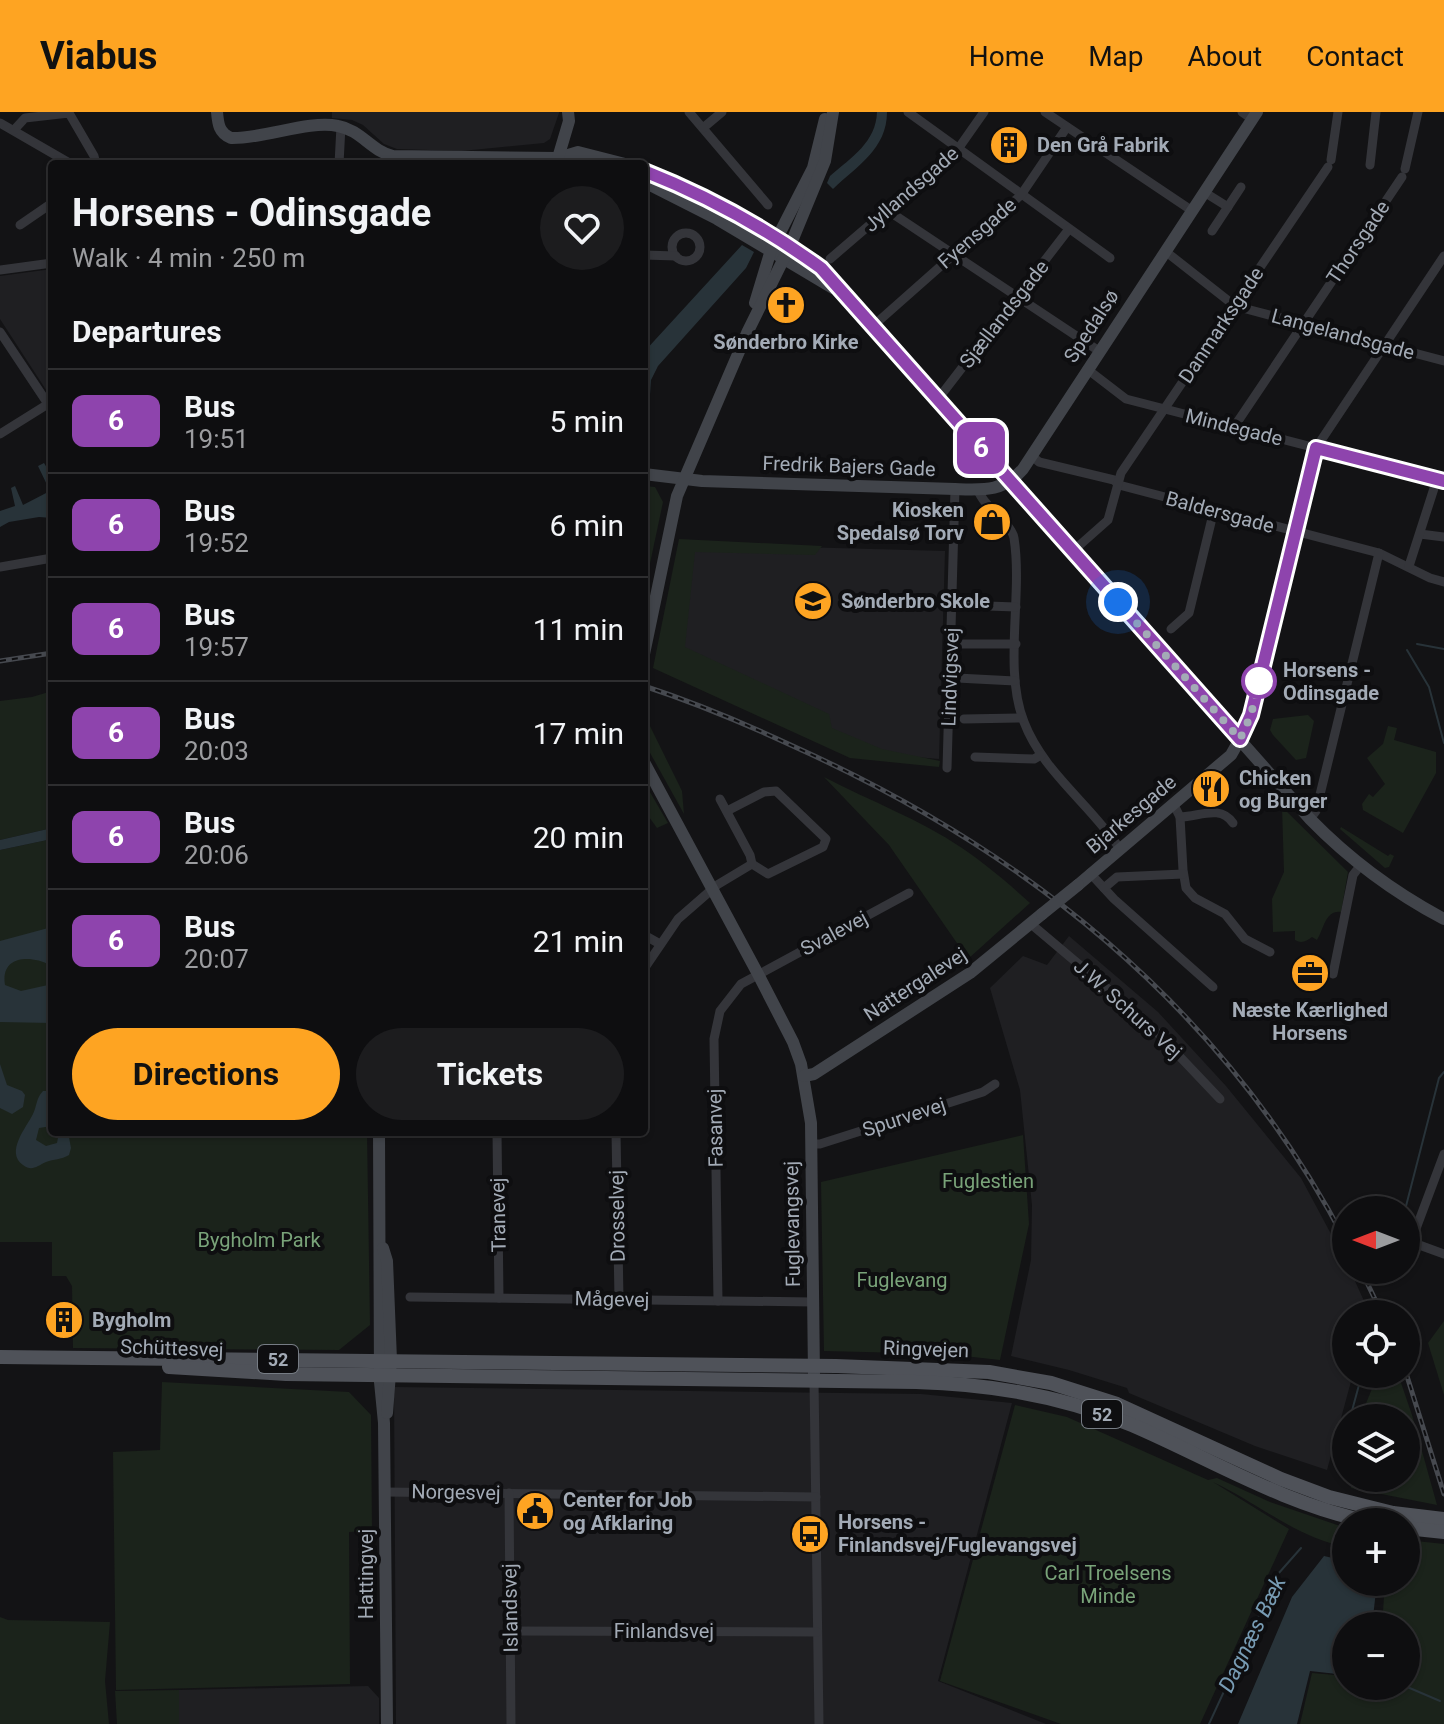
<!DOCTYPE html>
<html lang="en">
<head>
<meta charset="utf-8">
<style>
  body { margin:0; font-family:Roboto,sans-serif; background:#1c1c1e; color:#f1f3f6; height:100vh; display:flex; flex-direction:column; font-size:30px; white-space:nowrap }
  * { box-sizing:border-box; margin:0 }
  p { font-size:26px; color:#9b9c9f }
  .icon { flex:none; width:44px; height:44px; fill:none; stroke:currentColor; stroke-width:2; stroke-linecap:round; stroke-linejoin:round }
  .map { position:relative; flex:1; overflow:hidden }
  .panel { position:absolute; left:48px; top:48px; width:600px; height:976px; display:flex; flex-direction:column; background:#0e0e10; border-radius:8px; box-shadow:0 2px 6px #0004,0 0 0 2px #2e2e30 }
  .panel>* { flex:none }
  .badge { padding:0 16px; border-radius:12px; font-size:28px; line-height:52px }
  .needle { width:52px; rotate:270deg }
  .controls { position:absolute; left:1332px; top:1084px; display:grid; gap:16px }
  .controls a { display:grid; place-items:center; width:88px; height:88px; border-radius:50%; background:#0e0e10; box-shadow:0 2px 6px #0004,0 0 0 2px #2e2e30; font-size:40px }
  .you { position:absolute; width:40px; height:40px; margin:-20px; border:6px solid #fff; border-radius:50%; background:#1a73e8; box-shadow:0 0 0 12px #1a73e833 }
  .map>.badge { position:absolute; translate:-50% -50%; box-shadow:0 0 0 4px #fff }
  h2 { padding:0 24px; font-size:30px; line-height:72px }
  .round { display:grid; place-items:center; flex:none; width:84px; height:84px; border-radius:42px; background:#1c1c1e }
  .summary { display:flex; align-items:center; justify-content:space-between; height:136px; padding:0 24px }
  h1 { font-size:38px; font-weight:700; line-height:60px }
  .primary-button { display:flex; gap:16px; margin-top:auto; padding:16px 24px }
  .primary-button a { flex:1; height:92px; border-radius:48px; background:#fea422; color:#111; font-size:32px; font-weight:700; line-height:92px; text-align:center }
  .primary-button a+a { background:#1c1c1e; color:#f1f3f6 }
  ul { padding:0; list-style:none }
  li { display:flex; align-items:center; gap:24px; height:104px; padding:0 24px; border-top:2px solid #2e2e30 }
  li div { flex:1 }
  li b { display:block; font-size:30px }
  li em { font-style:normal }
  li .badge { min-width:88px; font-weight:700; text-align:center }
  header { display:flex; align-items:center; gap:48px; box-sizing:border-box; height:112px; padding:0 40px; background:#fea422; color:#111 }
  header strong { font-size:38px }
  nav { display:flex; gap:44px; margin-inline-start:auto; font-size:28px }
  .map>svg:first-child { display:block }
  .built { fill:#1f1f22 }
  .green { fill:#1b231b }
  .water { fill:#283339 }
  .lines { fill:none; stroke-linecap:round; stroke-linejoin:round }
  .stream { stroke:#283339; stroke-width:2 }
  .street { stroke:#34353a; stroke-width:9 }
  .secondary { stroke:#41444a; stroke-width:12 }
  .primary { stroke:#4f5259; stroke-width:14 }
  .rail-casing { stroke:#46494f; stroke-width:5 }
  .rail { stroke:#0e0e10; stroke-width:2; stroke-dasharray:6; stroke-linecap:butt }
  .secondary-bridge { stroke:#41444a; stroke-width:12 }
  .line-casing { stroke:#fff; stroke-width:18 }
  .line { stroke:#8e44ad; stroke-width:12 }
  .walk { stroke:#a3abb6; stroke-width:8; stroke-dasharray:0 14.4 }
  .stop-dot { fill:#fff; stroke:#8e44ad; stroke-width:4 }
  .labels { text-anchor:middle; dominant-baseline:central; stroke-width:8; stroke-linejoin:round; paint-order:stroke }
  .shield { fill:#0e0e10; stroke:#767c84; stroke-width:2 }
  .shield-label { font-size:18px; font-weight:bold; fill:#a3abb6 }
  .poi-label { font-size:20px; font-weight:bold; fill:#a3abb6; stroke:#0e0e10; text-anchor:start }
  .street-label { font-size:20px; fill:#a3abb6; stroke:#0e0e10 }
  .stop-label { font-size:20px; font-weight:bold; fill:#a3abb6; stroke:#0e0e10; text-anchor:start }
  .park-label { font-size:20px; fill:#79a379; stroke:#0e0e10 }
  .water-label { font-size:22px; font-style:italic; fill:#789cb4; stroke:#0e0e10 }
</style>
</head>
<body>
<header>
<strong>Viabus</strong>
<nav><a>Home</a><a>Map</a><a>About</a><a>Contact</a></nav>
</header>
<div class="map">
<svg width="1444" height="1612" viewBox="0 0 1444 1612">
  <rect width="100%" height="100%" fill="#131315"/>
  <g class="built">
    <polygon points="332,0 559,0 559,1 550,27 544,31 462,39 397,37 384,32 363,13 352,8 332,6"/>
    <polygon points="52,157 52,287 0,207 0,164"/>
    <polygon points="689,432 945,439 939,647 879,642 675,540"/>
    <polygon points="1069,824 1158,900 1226,974 1301,1066 1346,1150 1346,1158 1350,1158 1369,1200 1369,1202 1346,1202 1346,1262 1353,1262 1327,1358 1255,1334 1129,1281 1127,1276 1069,1258 1011,1244 1031,1148 1032,1093 1020,978 990,876 1023,844 1047,853"/>
    <polygon points="394,1275 921,1282 1012,1291 938,1569 1046,1612 396,1612"/>
    <polygon points="368,1574 379,1586 379,1612 179,1612 179,1578"/>
  </g>
  <g class="green">
    <polygon points="644,374 655,375 663,390 644,480"/>
    <polygon points="679,427 822,434 815,443 695,440 685,535 829,602 832,616 882,637 940,649 939,655 850,646 653,556"/>
    <polygon points="52,579 52,716 0,728 0,589 32,585"/>
    <polygon points="644,602 682,679 684,702 644,630"/>
    <polygon points="1308,603 1314,609 1306,646 1296,648 1273,623 1270,618 1273,607"/>
    <polygon points="1388,614 1397,616 1394,628 1436,640 1436,661 1403,721 1363,698 1362,692 1369,682 1373,685 1385,672 1367,646 1383,632"/>
    <path d="M824 665C870 689 919 707 962 736 987 753 1008 771 1030 791L968 847 889 733Z"/>
    <polygon points="644,670 668,711 657,716 644,698"/>
    <path d="M1282 695 1348 760 1341 800C1325 798 1324 817 1317 828L1312 825C1306 829 1302 832 1295 828V819L1273 820 1272 787 1284 760Z"/>
    <polygon points="1341,715 1388,744 1390,742 1394,744 1389,755 1385,756 1340,717"/>
    <polygon points="52,727 52,1020 367,1020 370,1213 339,1238 73,1236 72,1174 66,1164 52,1164 52,1130 0,1130 0,738"/>
    <polygon points="1023,1023 1029,1112 1000,1248 946,1242 824,1239 821,1070"/>
    <polygon points="1444,1209 1444,1283 1428,1231"/>
    <polygon points="1378,1262 1398,1262 1412,1303 1437,1393 1351,1376 1351,1366 1406,1366 1406,1306 1360,1306"/>
    <polygon points="162,1270 349,1280 371,1303 372,1419 349,1420 350,1572 116,1578 113,1340 160,1338"/>
    <path d="M1015 1293 1067 1305 1208 1368 1217 1366 1270 1390 1346 1416V1435C1295 1425 1258 1391 1213 1370L1289 1417 1200 1612H1061L940 1569Z"/>
    <polygon points="1406,1428 1444,1432 1444,1612 1300,1612 1312,1561 1346,1564 1346,1574 1406,1574 1406,1514 1382,1514 1385,1470 1406,1470"/>
    <polygon points="0,1505 8,1508 110,1510 105,1569 109,1612 0,1612"/>
    <polygon points="179,1578 179,1612 117,1612 115,1579"/>
  </g>
  <g class="water">
    <path d="M877 0H887C887 37 857 54 833 77L827 71 830 64C852 45 876 30 877 0Z"/>
    <polygon points="742,133 754,140 746,156 658,254 651,268 644,370 644,240"/>
    <polygon points="44,351 52,364 52,406 39,405 9,410 0,415 0,399 15,394 11,376 15,374 23,393 50,379 38,354"/>
    <polygon points="52,716 52,727 0,738 0,728"/>
    <path d="M52 815V858L50 853C31 843 0 843 5 873L21 879 48 873 52 865V911L0 910V829Z"/>
    <polygon points="0,952 7,973 22,979 25,983 23,995 12,1002 0,996"/>
    <path d="M43 979H52V1014L39 1016 36 1028 46 1034 57 1031 59 1020H68L71 1036 69 1043C61 1048 54 1047 46 1050 37 1054 32 1060 23 1053 5 1040 26 1016 33 1002 37 994 36 986 43 979Z"/>
    <polygon points="1324,1444 1346,1449 1346,1470 1377,1470 1372,1514 1346,1514 1346,1563 1310,1559 1297,1612 1238,1612 1292,1485"/>
  </g>
  <g class="lines">
    <g class="stream">
      <polyline points="1417,532 1444,537"/>
      <polyline points="1407,538 1429,575 1444,631"/>
      <polyline points="50,959 52,960"/>
      <polyline points="1405,1098 1439,966 1444,960"/>
      <polyline points="1388,1161 1388,1158"/>
      <polyline points="1350,1306 1362,1262"/>
      <polyline points="1337,1350 1346,1327"/>
      <polyline points="1405,1574 1440,1589"/>
      <polyline points="1209,1612 1278,1462 1301,1436"/>
    </g>
    <g class="street">
      <polyline points="689,0 768,93"/>
      <polyline points="908,0 1110,146"/>
      <polyline points="1045,0 1191,98"/>
      <polyline points="1242,0 1252,7"/>
      <polyline points="0,11 71,52"/>
      <polyline points="703,16 722,0"/>
      <polyline points="14,18 25,6 69,1 94,44 96,52"/>
      <polyline points="1331,48 1338,0"/>
      <polyline points="339,52 341,14"/>
      <polyline points="1370,53 1376,0"/>
      <polyline points="1405,57 1418,0"/>
      <polyline points="1204,80 1228,95"/>
      <polyline points="887,98 1099,239"/>
      <polyline points="20,113 52,91"/>
      <polyline points="1212,119 1241,75"/>
      <circle cx="686" cy="135" r="14"/>
      <polyline points="1165,139 1235,194 1444,249"/>
      <polyline points="644,143 676,144"/>
      <polyline points="830,147 958,37 984,0"/>
      <polyline points="0,158 52,151"/>
      <polyline points="873,214 1021,83 1067,15"/>
      <polyline points="0,220 52,298"/>
      <polyline points="1087,257 1126,287 1444,369"/>
      <polyline points="938,287 1069,117"/>
      <polyline points="1234,315 1402,65"/>
      <polyline points="0,322 48,292"/>
      <polyline points="1032,344 1039,350 1114,368 1119,373 1379,441 1430,466 1444,470"/>
      <path d="M978 378C984 396 1011 410 1014 426 1023 483 1003 557 1024 610 1043 660 1090 692 1120 737"/>
      <polyline points="1420,422 1444,425"/>
      <polyline points="1073,439 1108,408 1121,361 1328,55"/>
      <polyline points="1409,454 1437,367"/>
      <polyline points="0,455 52,446"/>
      <polyline points="959,493 1016,495"/>
      <polyline points="1171,517 1189,501 1214,398"/>
      <polyline points="959,532 1016,532"/>
      <polyline points="957,566 1015,569"/>
      <polyline points="964,607 1022,606"/>
      <polyline points="1240,627 1251,603 1316,336 1444,144"/>
      <polyline points="975,645 1034,647 1041,643"/>
      <polyline points="947,656 955,377"/>
      <polyline points="1174,693 1180,705 1183,758 1186,776 1195,786 1225,802 1245,827 1270,840"/>
      <polyline points="727,699 764,680 776,679 826,727 823,735 768,762 752,752"/>
      <path d="M1180 705C1199 705 1220 692 1233 711"/>
      <polyline points="1310,707 1316,699 1379,441"/>
      <polyline points="1090,761 1114,787 1213,875"/>
      <polyline points="1104,776 1117,765 1183,762"/>
      <polyline points="1031,812 1146,909 1220,987"/>
      <polyline points="644,823 660,832"/>
      <polyline points="644,857 678,807 717,773 752,752 750,743 720,687"/>
      <polyline points="1333,862 1353,763 1360,754"/>
      <polyline points="497,1020 499,1186"/>
      <polyline points="616,1020 619,1187"/>
      <polyline points="812,1032 820,1032 983,980 995,972"/>
      <polyline points="1444,1042 1411,1130 1444,1142"/>
      <polyline points="410,1185 813,1190"/>
      <polyline points="718,1189 714,927 720,899 741,872 909,781"/>
      <polyline points="814,1269 819,1612"/>
      <polyline points="385,1380 816,1385"/>
      <polyline points="509,1381 511,1612"/>
      <polyline points="510,1519 817,1520"/>
    </g>
    <g class="secondary">
      <path d="M217 0C218 12 219 21 231 26 264 27 308 8 338 14 361 18 371 39 393 44L558 46 578 40 625 52"/>
      <polyline points="558,46 569,9 568,0"/>
      <path d="M644 59C704 82 769 118 821 156L1310 707C1350 748 1393 780 1444 807"/>
      <polyline points="644,70 717,107 833,176"/>
      <polyline points="755,191 771,138 813,56 825,7"/>
      <path d="M644 362 702 369 955 377C984 378 1003 380 1023 357L1257 0"/>
      <polyline points="644,542 677,384 747,221 790,134 825,49 833,0"/>
      <polyline points="644,650 758,862 793,930 801,952 811,1011 814,1263"/>
      <polyline points="1078,773 1231,643 1240,627"/>
      <polyline points="804,964 814,962 970,861 1042,802"/>
      <polyline points="379,1020 380,1270 384,1311 387,1612"/>
      <polyline points="383,1136 387,1149 391,1248 387,1301"/>
    </g>
    <g class="primary">
      <polyline points="0,1245 836,1254 989,1260 1051,1271 1117,1292 1281,1367 1329,1385 1393,1401 1444,1407"/>
      <path d="M169 1255 286 1262 916 1270C991 1272 1063 1284 1132 1313 1211 1347 1285 1393 1371 1410"/>
      <polyline points="1406,1416 1444,1420"/>
    </g>
    <g class="rail-casing">
      <g id="rail">
        <polyline points="0,549 52,541"/>
        <path d="M644 574C696 591 746 612 795 635 1030 741 1225 898 1346 1130"/>
        <polyline points="1361,1158 1382,1202"/>
        <polyline points="1406,1261 1444,1382"/>
      </g>
    </g>
    <use href="#rail" class="rail"/>
    <polyline class="secondary-bridge" points="1042,802 1078,773"/>
  </g>
  <g class="lines">
    <g class="line-casing">
      <path id="line" d="M644 59C705 83 767 117 821 156L1240 627 1251 603 1316 336 1444 369"/>
    </g>
    <use href="#line" class="line"/>
    <polyline class="walk" points="1118,490 1240,627 1251,603 1261,559 1259,569"/>
  </g>
  <defs>
    <g id="building-disc" transform="scale(2)"><circle r="9.5" fill="#fea422" stroke="#0e0e10"/><path d="M-4-6H4V6H1V3H-1V6H-4ZM-2.5-4.3h1.7v1.8h-1.7ZM.8-4.3h1.7v1.8H.8ZM-2.5-1h1.7V.8h-1.7ZM.8-1h1.7V.8H.8Z" fill="#111"/></g>
    <g id="church-disc" transform="scale(2)"><circle r="9.5" fill="#fea422" stroke="#0e0e10"/><path d="M-1.2-6h2.4v3.5h3.3v2.4h-3.3V6h-2.4V-.1h-3.3v-2.4h3.3Z" fill="#111"/></g>
    <g id="shop-disc" transform="scale(2)"><circle r="9.5" fill="#fea422" stroke="#0e0e10"/><path d="M-5-2.5h2.3a2.7 3.5 0 0 1 5.4 0H5L5.5 6h-11ZM-1.5-2.5h3a1.5 2.3 0 0 0-3 0Z" fill="#111"/></g>
    <g id="school-disc" transform="scale(2)"><circle r="9.5" fill="#fea422" stroke="#0e0e10"/><path d="M0-5L7-2L0 1L-7-2ZM-4 1L0 2.5L4 1V4Q0 6-4 4Z" fill="#111"/></g>
    <g id="restaurant-disc" transform="scale(2)"><circle r="9.5" fill="#fea422" stroke="#0e0e10"/><path d="M-5-6h1v4h1v-4h1v4h1v-4h1v5L-1.5 .5V6h-2V.5L-5-1ZM5-6V6H3V1.5H1.5Q1.5-4 5-6Z" fill="#111"/></g>
    <g id="office-disc" transform="scale(2)"><circle r="9.5" fill="#fea422" stroke="#0e0e10"/><path d="M-6-3h4V-5.5h4V-3h4V5H-6ZM-1-4.5V-3h2v-1.5ZM-6 0V1H6V0Z" fill="#111"/></g>
    <g id="civic-disc" transform="scale(2)"><circle r="9.5" fill="#fea422" stroke="#0e0e10"/><path d="M-.6-6.5H3V-4.5H.6V-3L4-1V1h2V6H-6V1h2V-1L-.6-3ZM-1.2 2.5V6h2.4V2.5Z" fill="#111"/></g>
    <g id="bus-disc" transform="scale(2)"><circle r="9.5" fill="#fea422" stroke="#0e0e10"/><path d="M-5-6H5V4H4V6H2V4H-2V6H-4V4H-5ZM-3.5-4V0h7V-4ZM-3.5 1.2v1.5H-2V1.2ZM2 1.2v1.5H3.5V1.2Z" fill="#111"/></g>
  </defs>
  <g fill-rule="evenodd">
    <use href="#building-disc" x="1009" y="33"/>
    <use href="#church-disc" x="786" y="193"/>
    <use href="#shop-disc" x="992" y="410"/>
    <use href="#school-disc" x="813" y="489"/>
    <use href="#restaurant-disc" x="1211" y="677"/>
    <use href="#office-disc" x="1310" y="861"/>
    <use href="#building-disc" x="64" y="1208"/>
    <use href="#civic-disc" x="535" y="1399"/>
    <use href="#bus-disc" x="810" y="1422"/>
  </g>
  <circle class="stop-dot" cx="1259" cy="569" r="16"/>
  <g class="labels">
    <g class="shield">
      <rect x="258" y="1233" width="40" height="28" rx="6"/>
      <rect x="1082" y="1288" width="40" height="28" rx="6"/>
    </g>
    <g class="shield-label">
      <text x="278" y="1247">52</text>
      <text x="1102" y="1302">52</text>
    </g>
    <g class="poi-label">
      <text x="1037" y="33">Den Grå Fabrik</text>
      <text x="786" y="230" text-anchor="middle">Sønderbro Kirke</text>
      <text x="964" y="398" text-anchor="end">Kiosken<tspan x="964" dy="23">Spedalsø Torv</tspan></text>
      <text x="841" y="489">Sønderbro Skole</text>
      <text x="1239" y="666">Chicken<tspan x="1239" dy="23">og Burger</tspan></text>
      <text x="1310" y="898" text-anchor="middle">Næste Kærlighed<tspan x="1310" dy="23">Horsens</tspan></text>
      <text x="92" y="1208">Bygholm</text>
      <text x="563" y="1388">Center for Job<tspan x="563" dy="23">og Afklaring</tspan></text>
      <text x="838" y="1410">Horsens -<tspan x="838" dy="23">Finlandsvej/Fuglevangsvej</tspan></text>
    </g>
    <g class="street-label">
      <text transform="translate(911 77) rotate(-41)">Jyllandsgade</text>
      <text transform="translate(977 121) rotate(-41)">Fyensgade</text>
      <text transform="translate(1358 130) rotate(-56)">Thorsgade</text>
      <text transform="translate(1004 202) rotate(-52)">Sjællandsgade</text>
      <text transform="translate(1221 213) rotate(-56)">Danmarksgade</text>
      <text transform="translate(1091 214) rotate(-57)">Spedalsø</text>
      <text transform="translate(1343 222) rotate(15)">Langelandsgade</text>
      <text transform="translate(1234 315) rotate(14)">Mindegade</text>
      <text transform="translate(849 354) rotate(2)">Fredrik Bajers Gade</text>
      <text transform="translate(1220 400) rotate(15)">Baldersgade</text>
      <text transform="translate(950 565) rotate(-88)">Lindvigsvej</text>
      <text transform="translate(1131 702) rotate(-40)">Bjarkesgade</text>
      <text transform="translate(834 821) rotate(-28)">Svalevej</text>
      <text transform="translate(915 872) rotate(-33)">Nattergalevej</text>
      <text transform="translate(1128 897) rotate(42)">J.W. Schurs Vej</text>
      <text transform="translate(904 1005) rotate(-18)">Spurvevej</text>
      <text transform="translate(715 1016) rotate(-91)">Fasanvej</text>
      <text transform="translate(498 1103) rotate(-91)">Tranevej</text>
      <text transform="translate(617 1104) rotate(-91)">Drosselvej</text>
      <text transform="translate(792 1112) rotate(-91)">Fuglevangsvej</text>
      <text transform="translate(612 1187) rotate(1)">Mågevej</text>
      <text transform="translate(172 1236) rotate(2)">Schüttesvej</text>
      <text transform="translate(926 1237) rotate(2)">Ringvejen</text>
      <text transform="translate(456 1380) rotate(1)">Norgesvej</text>
      <text transform="translate(366 1462) rotate(-90)">Hattingvej</text>
      <text transform="translate(510 1496) rotate(-91)">Islandsvej</text>
      <text x="664" y="1519">Finlandsvej</text>
    </g>
    <g class="stop-label">
      <text x="1283" y="558">Horsens -<tspan x="1283" dy="23">Odinsgade</tspan></text>
    </g>
    <g class="park-label">
      <text x="988" y="1069">Fuglestien</text>
      <text x="259" y="1128">Bygholm Park</text>
      <text x="902" y="1168">Fuglevang</text>
      <text x="1108" y="1461">Carl Troelsens<tspan x="1108" dy="23">Minde</tspan></text>
    </g>
    <g class="water-label">
      <text transform="translate(1252 1522) rotate(-64)">Dagnæs Bæk</text>
    </g>
  </g>
</svg>
<div class="controls">
<a><svg class="needle" viewBox="-14 -14 28 28"><path d="M0-13l5 13h-10z" fill="#e53935"/><path d="M0 13l5-13h-10z" fill="#9b9c9f"/></svg></a>
<a><svg class="icon" aria-label="locate" viewBox="0 0 24 24"><circle cx="12" cy="12" r="6"/><path d="M12 2v4M12 18v4M2 12h4M18 12h4"/></svg></a>
<a><svg class="icon" aria-label="layers" viewBox="0 0 24 24"><path d="M12 4l9 5-9 5-9-5zM3 14l9 5 9-5"/></svg></a>
<a>+</a>
<a>−</a>
</div>
<div class="you" style="left:1118px;top:490px"></div>
<b class="badge" style="left:981px;top:336px;background:#8e44ad;color:#fff">6</b>
<section class="panel">
<div class="summary"><div><h1>Horsens - Odinsgade</h1><p>Walk · 4 min · 250 m</p></div><a class="round"><svg class="icon" aria-label="heart" viewBox="0 0 24 24"><path d="M12 20l-8-8c-3-5 5-10 8-4 3-6 11-1 8 4z"/></svg></a></div>
<h2>Departures</h2>
<ul>
<li><span class="badge" style="background:#8e44ad;color:#fff">6</span><div><b>Bus</b><p>19:51</p></div><em>5 min</em></li>
<li><span class="badge" style="background:#8e44ad;color:#fff">6</span><div><b>Bus</b><p>19:52</p></div><em>6 min</em></li>
<li><span class="badge" style="background:#8e44ad;color:#fff">6</span><div><b>Bus</b><p>19:57</p></div><em>11 min</em></li>
<li><span class="badge" style="background:#8e44ad;color:#fff">6</span><div><b>Bus</b><p>20:03</p></div><em>17 min</em></li>
<li><span class="badge" style="background:#8e44ad;color:#fff">6</span><div><b>Bus</b><p>20:06</p></div><em>20 min</em></li>
<li><span class="badge" style="background:#8e44ad;color:#fff">6</span><div><b>Bus</b><p>20:07</p></div><em>21 min</em></li>
</ul>
<div class="primary-button"><a>Directions</a><a>Tickets</a></div>
</section>
</div>
</body>
</html>
